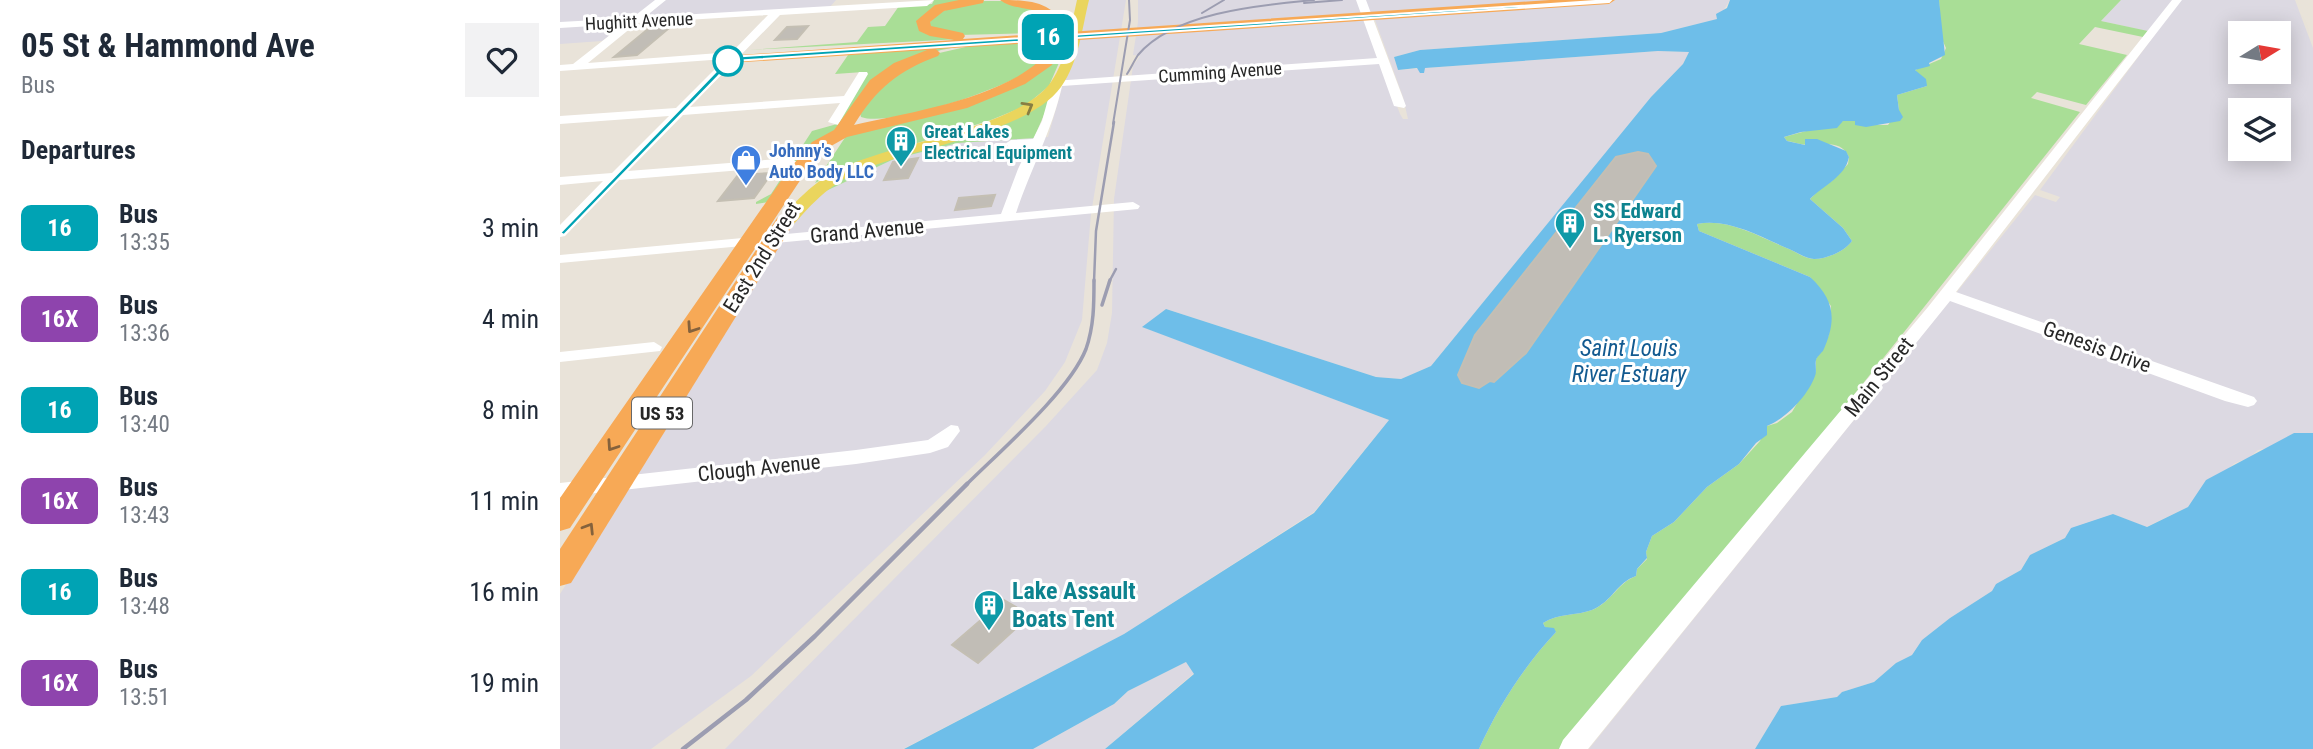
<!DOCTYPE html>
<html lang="en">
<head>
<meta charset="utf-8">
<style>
  body { margin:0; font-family:"Roboto Condensed",sans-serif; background:#f2f2f3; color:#1f2937; height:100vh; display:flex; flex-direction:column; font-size:26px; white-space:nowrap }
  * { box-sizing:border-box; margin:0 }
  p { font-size:23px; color:#747a83 }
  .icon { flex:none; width:38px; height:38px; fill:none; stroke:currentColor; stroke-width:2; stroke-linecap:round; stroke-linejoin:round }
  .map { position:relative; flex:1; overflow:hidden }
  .panel { display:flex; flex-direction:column; background:#fff; width:560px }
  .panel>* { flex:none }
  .badge { padding:0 14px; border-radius:10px; font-size:24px; line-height:46px }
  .needle { width:46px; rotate:79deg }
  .buttons { position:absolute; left:1668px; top:21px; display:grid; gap:14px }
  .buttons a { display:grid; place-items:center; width:63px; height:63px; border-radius:0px; background:#fff; box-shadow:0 4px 18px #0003; font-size:35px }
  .map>.badge { position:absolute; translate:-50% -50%; box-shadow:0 0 0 4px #fff }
  h2 { padding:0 21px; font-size:26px; line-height:63px }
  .round { display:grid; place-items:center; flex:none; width:74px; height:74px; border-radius:0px; background:#f2f2f3 }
  .summary { display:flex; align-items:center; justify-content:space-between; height:119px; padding:0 21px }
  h1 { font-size:33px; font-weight:700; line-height:52px }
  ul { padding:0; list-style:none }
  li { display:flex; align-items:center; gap:21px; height:91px; padding:0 21px }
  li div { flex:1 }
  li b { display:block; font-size:26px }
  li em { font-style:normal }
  li .badge { min-width:77px; font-weight:700; text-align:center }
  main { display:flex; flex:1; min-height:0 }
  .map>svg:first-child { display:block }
  .industrial { fill:#dcd9e2; fill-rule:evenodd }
  .green { fill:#a9de96 }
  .water { fill:#6ebee9 }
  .building { fill:#c1bdb6; stroke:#c4bfb3; stroke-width:2 }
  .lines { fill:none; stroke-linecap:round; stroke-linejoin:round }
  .minor { fill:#fff; fill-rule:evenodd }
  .major { fill:#ead55d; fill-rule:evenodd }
  .highway { fill:#f7a956; fill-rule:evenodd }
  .rail-far3 { stroke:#9c9db1; stroke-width:2 }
  .rail-far2 { stroke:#9c9db1; stroke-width:2.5 }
  .rail-far1 { stroke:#9c9db1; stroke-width:3.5 }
  .rail { stroke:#9c9db1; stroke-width:4.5 }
  .oneway { stroke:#887e42 }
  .oneway2 { stroke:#85623c }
  .line { fill:#00a3b4; stroke:#fff; stroke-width:2 }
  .stop-dot { fill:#fff; stroke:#00a3b4; stroke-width:3.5 }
  .labels { text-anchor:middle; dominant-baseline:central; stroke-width:6; stroke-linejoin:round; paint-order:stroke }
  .far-street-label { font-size:18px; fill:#272727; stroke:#fff }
  .far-culture-label { font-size:18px; font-weight:bold; fill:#0d838f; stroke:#fff; text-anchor:start }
  .far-shop-label { font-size:18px; font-weight:bold; fill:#366cbe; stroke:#fff; text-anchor:start }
  .shield { fill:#fff; stroke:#686868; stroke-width:2 }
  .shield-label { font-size:19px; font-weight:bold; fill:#272727 }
  .culture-label { font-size:21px; font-weight:bold; fill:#0d838f; stroke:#fff; text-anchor:start }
  .street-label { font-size:21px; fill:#272727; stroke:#fff }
  .water-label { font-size:23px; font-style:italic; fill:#125a90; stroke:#fff }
  .near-culture-label { font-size:24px; font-weight:bold; fill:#0d838f; stroke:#fff; text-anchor:start }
</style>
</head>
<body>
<main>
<section class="panel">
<div class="summary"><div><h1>05 St &amp; Hammond Ave</h1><p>Bus</p></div><a class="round"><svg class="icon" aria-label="heart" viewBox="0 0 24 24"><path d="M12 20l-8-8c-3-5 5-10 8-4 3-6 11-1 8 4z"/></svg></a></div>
<h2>Departures</h2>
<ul>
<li><span class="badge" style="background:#00a3b4;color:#fff">16</span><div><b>Bus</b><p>13:35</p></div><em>3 min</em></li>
<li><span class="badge" style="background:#8e44ad;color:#fff">16X</span><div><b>Bus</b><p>13:36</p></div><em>4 min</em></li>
<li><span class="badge" style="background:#00a3b4;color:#fff">16</span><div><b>Bus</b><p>13:40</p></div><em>8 min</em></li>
<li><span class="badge" style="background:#8e44ad;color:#fff">16X</span><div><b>Bus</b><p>13:43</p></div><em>11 min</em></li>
<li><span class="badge" style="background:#00a3b4;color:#fff">16</span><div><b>Bus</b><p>13:48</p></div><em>16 min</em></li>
<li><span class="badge" style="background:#8e44ad;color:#fff">16X</span><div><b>Bus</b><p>13:51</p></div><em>19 min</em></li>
</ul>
</section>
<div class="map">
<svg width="1753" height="749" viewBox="0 0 1753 749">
  <rect width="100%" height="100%" fill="#e9e3d9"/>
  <g class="industrial">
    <polygon points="0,0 276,0 269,8 72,19 42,41 0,44"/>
    <polygon points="527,0 566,0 531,214 522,320 505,362 485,391 425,455 191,676 91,749 0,749 0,594 243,207 251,198 334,159 398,143 488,137"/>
    <path d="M578 0H1170L1158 19 1101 33 860 50 834 57 838 70 1098 51 1129 52 1123 64 1091 97 871 366 841 379 816 377 606 309 583 327 829 420 754 512 564 634 343 749H165L486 426 537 370 547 343 552 313 554 199 573 66 580 56 573 55 578 22ZM815 20 843 97 848 119H843L840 114 805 21Z"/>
    <path d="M1561 0H1735L1753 48V433H1734L1709 448 1698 450 1689 458 1675 463 1663 473 1646 480 1628 507 1586 527 1553 514 1470 555 1461 570 1436 584 1432 591 1390 618 1362 640 1352 655 1336 663 1314 682 1282 692 1277 697 1221 706 1195 749H1029L1475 195 1496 202 1500 197 1480 190 1596 33 1541 21ZM1680 33H1718V72H1680ZM1680 110H1718V149H1680Z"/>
    <polygon points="626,662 634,673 545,749 473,749 554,704 568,691"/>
  </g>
  <g class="green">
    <polygon points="374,0 411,0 388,5 358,22 401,39 189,50 297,42 308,27 325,26 339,6 372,4"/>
    <path d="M1379 0H1561L1541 21 1588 31 1583 37 1535 27 1519 44 1567 55 1526 105 1477 92 1471 98 1520 112 1233 471 1002 749H919C938 707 965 665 996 632L985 627 983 623C999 613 1016 616 1032 610 1052 602 1057 583 1076 576L1077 569 1087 559 1086 552 1092 536 1114 522 1147 487 1179 464 1200 441 1207 426 1217 423 1232 412 1256 371V359L1269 335 1271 306 1250 277 1139 231 1137 224C1169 218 1199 237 1229 249 1236 252 1246 259 1254 259 1267 259 1285 251 1292 241L1283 228 1250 199 1265 184 1272 181 1288 164 1289 157C1281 140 1265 145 1249 145 1242 145 1234 142 1227 141L1224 137 1283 121H1295L1296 125H1328L1339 110 1337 95 1367 86 1355 70 1381 59 1386 48 1381 37Z"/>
    <path d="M425 1H442L482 10 495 27C490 41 487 56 476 66 451 87 331 128 301 117L300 113 318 85 366 56 410 46 469 41 472 33 399 35 369 26 372 15 409 2Z"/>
    <polygon points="418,43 381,50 337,64 279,132 209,202 196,204 196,202 211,194 252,131 277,124 303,72 275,74 288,55"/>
    <polygon points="502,44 507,44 489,86 465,106 431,120 300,161 255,183 288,133 401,107 493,61"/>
    <polygon points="492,96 474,138 398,143 334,159 251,198 294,170 430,126"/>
  </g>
  <g class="water">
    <path d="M1170 0H1379L1385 55 1369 63 1370 66 1355 70 1366 79 1367 86 1337 95 1339 110 1343 117 1340 121 1306 127 1295 125V121H1283L1277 128 1241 132 1224 137 1227 141 1245 145V139H1257L1286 151 1289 157C1285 177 1265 184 1250 199L1283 228 1292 241C1285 251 1267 259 1254 259 1247 259 1236 252 1229 249 1200 237 1169 218 1137 224L1139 231 1250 277C1275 300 1277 320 1263 351 1261 353 1257 357 1256 360 1255 365 1257 371 1255 376 1248 396 1225 419 1207 426V435L1196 443 1179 464 1147 487 1114 522 1092 536 1086 552 1087 558 1077 569 1076 576C1056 583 1053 601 1032 610 1016 616 999 613 983 623L985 627 994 628 996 632C965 665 938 707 919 749H545L634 674 626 662 568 691 554 704 473 749H344L564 634 754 513 829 420 582 327 606 309 816 377 841 379 871 366 1091 97 1123 64 1129 52 1098 51 865 68 864 73H860L857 68 838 70 834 57 860 50 1101 33 1157 19 1156 14 1167 8Z"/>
    <polygon points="1734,433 1753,433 1753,749 1195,749 1221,706 1277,697 1282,692 1314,682 1336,663 1352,655 1362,640 1390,618 1432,591 1436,584 1461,570 1470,555 1505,538 1511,528 1553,514 1587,527 1628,507 1646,480"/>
  </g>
  <g class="building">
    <polygon points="115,23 77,55 54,57 93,25"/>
    <polygon points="248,26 237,39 215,40 227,27"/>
    <polygon points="1078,152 1088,154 1096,166 966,353 934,382 930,381 919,388 902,383 898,375 915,335 1056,157"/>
    <polygon points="358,158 348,178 324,180 333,162"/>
    <polygon points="212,173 194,198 158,201 178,175"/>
    <polygon points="435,195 431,206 395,210 399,198"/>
    <polygon points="444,600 466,613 463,616 465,620 418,663 392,645"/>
  </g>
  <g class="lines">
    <g class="minor">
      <path d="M95 0H106L85 17 374 0 367 6 220 15 130 107 284 96 299 72H307L308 74 278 125 268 122 280 103 123 115 68 171 231 158 237 162 231 166 59 180 5 236 0 237V225L43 181 0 185V177L52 173 109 116 0 124V116L116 108 165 59 0 71V65L13 64 64 24 0 28V22L72 18ZM208 15 172 52 28 63 77 23Z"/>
      <path d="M796 0H806L846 106 844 108 834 106 819 64 502 86C492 131 471 168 456 213L573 202 580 206 578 209 0 263V255L441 214 458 169 469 146 451 148 445 144 451 140 473 139 482 121 493 81 817 58Z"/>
      <polygon points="1612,0 1622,0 1396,292 1694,397 1697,401 1694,405 1688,407 1665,401 1390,301 1028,749 999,749 1003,740 1368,307"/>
      <polygon points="94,342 102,347 100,351 0,362 0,352"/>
      <polygon points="391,425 398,426 400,431 388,447 370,453 296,464 0,497 0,483 296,450 368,440"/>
    </g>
    <path class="major" d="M517 0H529C522 28 519 62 501 87 467 134 349 148 295 173 265 187 244 212 223 237H211L208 233 211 229C232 205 254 180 284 167 337 142 458 128 491 82 507 59 511 26 517 0Z"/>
    <g class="highway">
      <path d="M399 0H424L423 3 384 11 370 22 371 26 403 33 405 36 403 39 494 33C485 1 458 14 440 0 470 0 494 1 508 32L990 0H1055L1049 4 504 41 492 65 465 84 407 108 287 137 264 150 241 179 10 528 0 531V498L227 172 252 142 274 130 310 80 334 63 367 50 170 63 165 62 163 59 165 56 394 40 370 36 359 31 356 21 375 5ZM489 42C486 48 484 56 479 61 438 99 347 113 294 125 316 89 339 70 378 56L380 53 376 49Z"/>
      <polygon points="227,212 237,218 11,583 0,586 0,549 217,218"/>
    </g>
    <g class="rail-far3">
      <polyline points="744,3 782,0"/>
      <polyline points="642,13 664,0"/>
      <path d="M567 74C571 68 574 61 578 55 614 12 702 5 754 0"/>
      <polyline points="553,124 570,20 569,0"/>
    </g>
    <g class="rail-far2">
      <polyline points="534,282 536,231 554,122"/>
      <polyline points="549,282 556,269"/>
    </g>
    <g class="rail-far1">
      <polyline points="542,305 550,280"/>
      <path d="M405 486C439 452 509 392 526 349 534 326 534 304 534 280"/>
    </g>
    <polyline class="rail" points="123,749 186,700 255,636 407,484"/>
  </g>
  <defs><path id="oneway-chevron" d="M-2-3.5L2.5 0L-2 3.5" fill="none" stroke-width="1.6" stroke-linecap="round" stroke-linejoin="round" transform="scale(1.75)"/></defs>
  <use class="oneway" href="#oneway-chevron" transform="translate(468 107) rotate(-30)"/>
  <g class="oneway2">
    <use href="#oneway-chevron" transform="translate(132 328) rotate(124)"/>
    <use href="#oneway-chevron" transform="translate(52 446) rotate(124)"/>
    <use href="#oneway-chevron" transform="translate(29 528) rotate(-58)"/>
  </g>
  <polygon class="line" points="1049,2 173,61 4,235 0,233 170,57 1051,0"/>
  <defs>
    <g id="building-pin" transform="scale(1.575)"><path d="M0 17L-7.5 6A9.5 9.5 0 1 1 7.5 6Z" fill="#0f9aa8" stroke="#fff"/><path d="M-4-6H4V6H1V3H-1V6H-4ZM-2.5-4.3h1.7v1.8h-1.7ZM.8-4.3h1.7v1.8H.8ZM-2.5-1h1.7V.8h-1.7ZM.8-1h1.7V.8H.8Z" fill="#fff"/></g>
    <g id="shop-pin" transform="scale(1.575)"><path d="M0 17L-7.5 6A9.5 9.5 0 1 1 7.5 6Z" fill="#3f7fe0" stroke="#fff"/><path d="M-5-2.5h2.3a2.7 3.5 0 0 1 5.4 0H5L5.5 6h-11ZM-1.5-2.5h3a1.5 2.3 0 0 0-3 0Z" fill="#fff"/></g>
  </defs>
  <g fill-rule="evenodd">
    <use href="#building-pin" x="341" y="141"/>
    <use href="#shop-pin" x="186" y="160"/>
    <use href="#building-pin" x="1010" y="223"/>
    <use href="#building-pin" x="429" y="605"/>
  </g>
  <circle class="stop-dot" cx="168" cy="61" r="14"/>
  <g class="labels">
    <g class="far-street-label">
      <text transform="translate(79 21) rotate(-3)">Hughitt Avenue</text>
      <text transform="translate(660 72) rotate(-4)">Cumming Avenue</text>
    </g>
    <g class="far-culture-label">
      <text x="364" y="131">Great Lakes<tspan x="364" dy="21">Electrical Equipment</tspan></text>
    </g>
    <g class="far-shop-label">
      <text x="209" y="150">Johnny's<tspan x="209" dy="21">Auto Body LLC</tspan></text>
    </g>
    <rect class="shield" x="72" y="397.5" width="60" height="31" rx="5"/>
    <g class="shield-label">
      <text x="102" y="413">US 53</text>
    </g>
    <g class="culture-label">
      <text x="1033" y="211">SS Edward<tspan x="1033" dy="24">L. Ryerson</tspan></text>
    </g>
    <g class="street-label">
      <text transform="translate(307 231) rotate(-5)">Grand Avenue</text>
      <text transform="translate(202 257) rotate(-58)">East 2nd Street</text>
      <text transform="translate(1537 347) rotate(20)">Genesis Drive</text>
      <text transform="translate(1319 377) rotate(-51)">Main Street</text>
      <text transform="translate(199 468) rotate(-6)">Clough Avenue</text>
    </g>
    <g class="water-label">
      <text x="1069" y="348">Saint Louis<tspan x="1069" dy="26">River Estuary</tspan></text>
    </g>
    <g class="near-culture-label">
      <text x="452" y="591">Lake Assault<tspan x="452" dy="28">Boats Tent</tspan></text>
    </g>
  </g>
</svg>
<div class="buttons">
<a><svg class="needle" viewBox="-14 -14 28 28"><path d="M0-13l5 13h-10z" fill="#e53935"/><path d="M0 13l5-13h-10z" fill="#747a83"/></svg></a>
<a><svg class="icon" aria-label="layers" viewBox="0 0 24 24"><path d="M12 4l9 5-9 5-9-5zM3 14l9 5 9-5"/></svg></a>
</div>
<b class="badge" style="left:488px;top:37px;background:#00a3b4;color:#fff">16</b>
</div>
</main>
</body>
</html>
